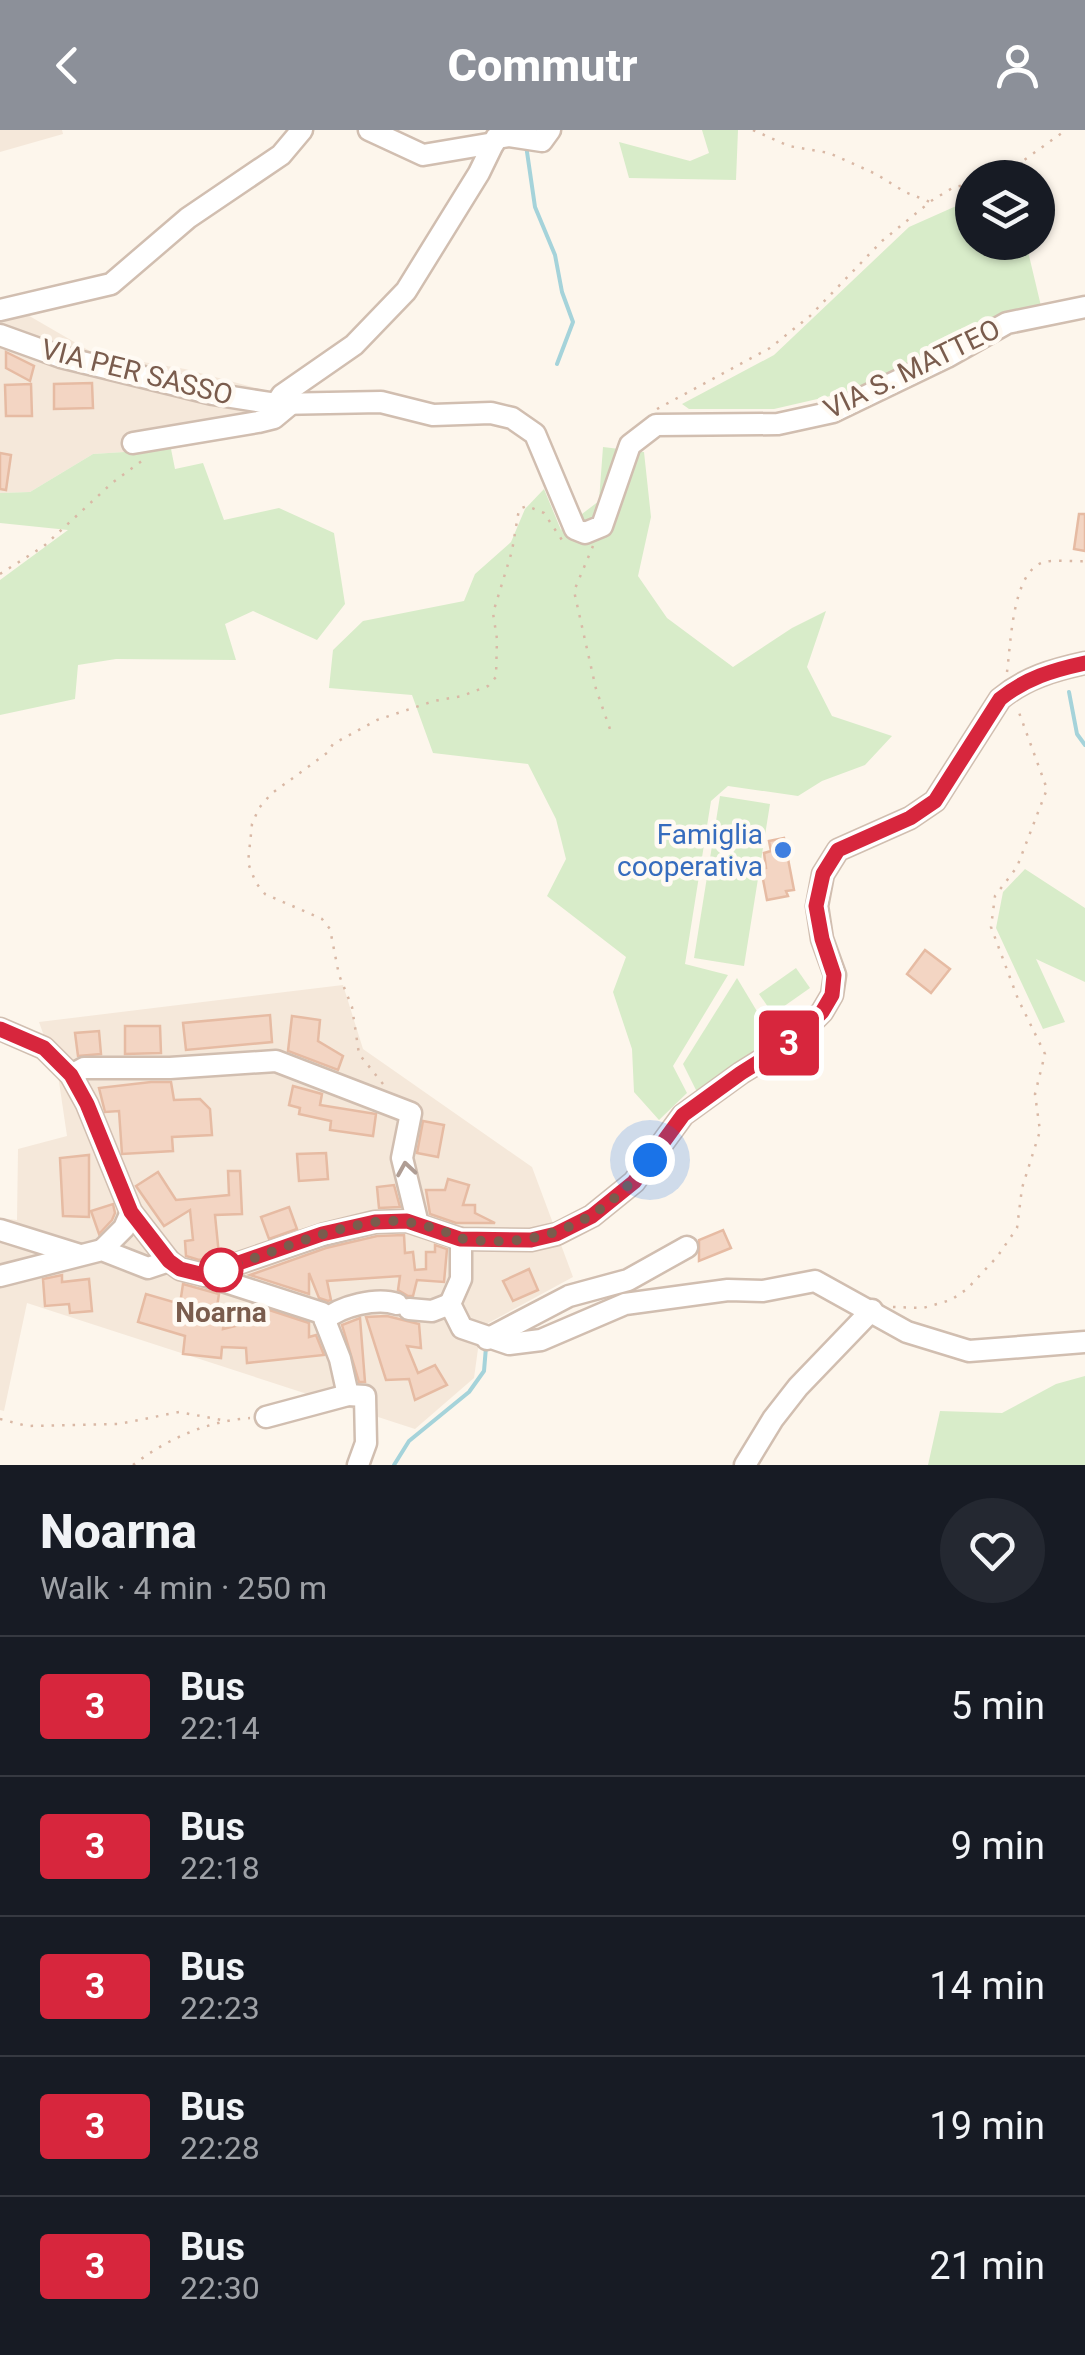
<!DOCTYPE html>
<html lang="en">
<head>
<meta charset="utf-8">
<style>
  body { margin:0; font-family:Roboto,sans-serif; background:#242831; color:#f1f3f6; height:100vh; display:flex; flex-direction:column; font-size:38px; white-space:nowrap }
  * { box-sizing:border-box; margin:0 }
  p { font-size:32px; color:#9ea1a6 }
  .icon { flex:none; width:55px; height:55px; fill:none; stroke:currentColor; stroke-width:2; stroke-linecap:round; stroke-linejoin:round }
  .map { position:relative; height:1335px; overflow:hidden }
  .details { display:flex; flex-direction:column; background:#171b24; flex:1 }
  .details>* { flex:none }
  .badge { padding:0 20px; border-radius:8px; font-size:35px; line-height:65px }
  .fabs { position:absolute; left:955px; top:30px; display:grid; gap:20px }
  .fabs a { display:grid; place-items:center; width:100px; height:100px; border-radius:50%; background:#171b24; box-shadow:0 2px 8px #0004; font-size:50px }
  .you { position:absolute; width:50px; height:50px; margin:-25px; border:8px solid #fff; border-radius:50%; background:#1a73e8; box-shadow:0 0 0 15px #1a73e833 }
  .map>.badge { position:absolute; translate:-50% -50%; box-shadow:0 0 0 5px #fff }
  .round { display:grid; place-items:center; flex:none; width:105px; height:105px; border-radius:52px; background:#242831 }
  .overview { display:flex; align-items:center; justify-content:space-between; height:170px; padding:0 40px }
  h1 { font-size:48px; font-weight:800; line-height:75px }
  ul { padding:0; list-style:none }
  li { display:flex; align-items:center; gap:30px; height:140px; padding:0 40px; border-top:2px solid #363941 }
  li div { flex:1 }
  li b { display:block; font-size:38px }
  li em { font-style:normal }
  li .badge { min-width:110px; font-weight:700; text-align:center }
  header { display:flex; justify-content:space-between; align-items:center; height:130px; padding:0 40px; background:#8c9099; color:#fff; font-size:45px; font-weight:800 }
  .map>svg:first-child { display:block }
  .residential { fill:#f5e8da }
  .green { fill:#d8ecc9 }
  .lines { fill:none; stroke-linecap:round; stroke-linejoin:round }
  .stream { stroke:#a5d3da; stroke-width:4 }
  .building { fill:#f3d5c3; stroke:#e6bba3; stroke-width:2.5 }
  .minor-casing { stroke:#d1beb0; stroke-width:25 }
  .path { stroke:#d9b8a5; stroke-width:2.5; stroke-dasharray:2.5 8; stroke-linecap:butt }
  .minor { stroke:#fff; stroke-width:20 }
  .oneway { stroke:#af9d94 }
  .line-casing { stroke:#fff; stroke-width:22 }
  .line { stroke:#d7263d; stroke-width:15 }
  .walk { stroke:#7a5c4d; stroke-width:10; stroke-dasharray:0 18 }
  .shop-dot { fill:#3f7fe0; stroke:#fffaf3; stroke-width:4 }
  .stop-dot { fill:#fff; stroke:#d7263d; stroke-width:5 }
  .labels { text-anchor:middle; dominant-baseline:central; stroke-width:9; stroke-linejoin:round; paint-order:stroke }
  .street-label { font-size:28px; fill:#7a5c4d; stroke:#fffaf3 }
  .shop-label { font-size:28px; fill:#366cbe; stroke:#fffaf3; text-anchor:end }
  .stop-label { font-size:28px; font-weight:bold; fill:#7a5c4d; stroke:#fffaf3 }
</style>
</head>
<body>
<header><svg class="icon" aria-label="back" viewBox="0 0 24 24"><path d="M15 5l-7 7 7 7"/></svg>Commutr<svg class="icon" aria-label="person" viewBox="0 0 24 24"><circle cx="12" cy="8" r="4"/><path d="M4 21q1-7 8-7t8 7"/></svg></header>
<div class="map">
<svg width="1085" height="1335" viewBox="0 0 1085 1335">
  <rect width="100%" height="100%" fill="#fdf6ec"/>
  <g class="residential">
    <polygon points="0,0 62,0 63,4 0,22"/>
    <polygon points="0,169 95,224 185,239 271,262 263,303 171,319 93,324 30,362 0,363"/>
    <polygon points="343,855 363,919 532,1037 573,1147 481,1197 474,1248 415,1299 27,1173 4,1281 0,1280 0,1088 17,1090 18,1019 67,1006 58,945 39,892"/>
  </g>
  <g class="green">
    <polygon points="702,0 738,0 736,50 629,48 619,12 690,31 709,23"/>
    <polygon points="972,69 972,112 1026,113 1041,176 865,258 774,279 689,279 682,274 774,225 909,97"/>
    <polygon points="603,317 644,322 651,387 638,446 667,488 733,537 792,498 826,481 807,537 832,586 892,606 865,635 822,651 798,666 728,656 711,671 685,834 728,845 673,936 687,963 659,990 634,962 632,919 613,862 626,827 547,766 566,729 556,689 528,634 433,623 412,565 329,558 333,520 363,491 464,471 475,444 511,412 525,379 544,359 561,400 599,371"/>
    <polygon points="171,319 175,339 203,333 224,390 279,378 334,403 345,474 317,510 253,481 225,494 236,530 116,529 78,535 75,569 0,585 0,450 68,400 0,393 0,363 30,362 93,324"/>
    <polygon points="720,666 770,674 744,836 694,828"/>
    <polygon points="1025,739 1085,778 1085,852 1036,829 1065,892 1043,899 996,798 1003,762"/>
    <polygon points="796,838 810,858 773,884 759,864"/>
    <polygon points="737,848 773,908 697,962 683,934"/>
    <polygon points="1085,1246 1085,1335 928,1335 940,1281 1002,1283 1056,1254"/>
  </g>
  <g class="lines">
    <g class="stream">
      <polyline points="526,15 535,77 555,125 562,162 573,192 557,234"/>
      <polyline points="1069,562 1077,604 1085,615"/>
      <polyline points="394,1335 409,1311 469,1262 484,1241 486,1217"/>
    </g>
  </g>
  <g class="building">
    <polygon points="6,222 34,236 30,251 6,238"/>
    <polygon points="92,253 93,278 54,279 54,254"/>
    <polygon points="31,254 32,286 6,286 5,255"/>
    <polygon points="0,323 11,325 6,360 0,359"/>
    <polygon points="1079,384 1085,384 1085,421 1074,419"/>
    <polygon points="784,708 794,760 786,761 788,766 767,770 761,739 766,738 764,723 771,721 769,711"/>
    <polygon points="925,820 950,839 931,863 907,844"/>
    <polygon points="270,885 272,912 186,920 183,893"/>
    <polygon points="292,886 320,890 318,911 343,926 338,940 288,921"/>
    <polygon points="125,896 160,896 161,923 125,924"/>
    <polygon points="99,901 101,924 78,926 75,903"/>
    <polygon points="151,952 171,952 174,970 200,969 210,979 212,1005 172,1007 173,1021 122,1024 119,981 105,982 99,958"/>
    <polygon points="293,956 322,964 320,975 376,984 373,1006 330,1000 331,991 299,984 300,978 289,975"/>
    <polygon points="423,991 444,995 438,1027 417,1023"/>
    <polygon points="326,1023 328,1049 299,1051 297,1024"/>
    <polygon points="89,1025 89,1087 63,1086 60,1028"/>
    <polygon points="228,1041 240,1041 242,1084 215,1085 219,1125 199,1130 186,1126 185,1111 193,1110 190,1080 164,1096 136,1056 158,1042 176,1070 229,1065"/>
    <polygon points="448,1049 469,1055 463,1075 475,1075 475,1083 495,1093 456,1093 430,1084 426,1060 445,1060"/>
    <polygon points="394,1055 400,1077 379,1078 377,1057"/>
    <polygon points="113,1074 115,1083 112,1090 99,1104 91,1081"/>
    <polygon points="289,1077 297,1099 269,1109 261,1087"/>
    <polygon points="723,1100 731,1118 699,1131 699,1110"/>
    <polygon points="404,1105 405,1123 413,1122 415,1140 426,1139 426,1122 435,1122 435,1115 447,1119 444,1152 417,1150 413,1166 408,1166 398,1160 400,1146 327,1151 331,1170 328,1171 319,1168 309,1143 309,1164 250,1145 326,1118 377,1106"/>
    <polygon points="529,1139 538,1160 513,1171 503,1151"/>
    <polygon points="62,1145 62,1152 89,1149 92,1181 70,1183 69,1174 45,1176 43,1149"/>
    <polygon points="183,1154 219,1164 215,1190 224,1191 223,1199 259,1190 260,1177 309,1193 309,1207 316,1205 324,1225 247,1233 246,1218 222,1217 221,1228 183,1224 185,1206 138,1192 146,1164 180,1174"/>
    <polygon points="387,1186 419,1194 421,1218 407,1216 418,1243 435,1235 447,1255 415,1270 409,1249 386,1250 366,1187"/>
    <polygon points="360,1188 365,1252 359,1252 342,1195"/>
  </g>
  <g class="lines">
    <g class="minor-casing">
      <g id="minor">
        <polyline points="369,0 423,25 494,13"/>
        <polyline points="0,180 111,154 188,88 281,25 302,0"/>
        <polyline points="0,205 61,227 213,264 276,274 381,272 433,285 491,283 512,288 535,304 575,399 585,403 602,396 630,315 656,295 778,294 833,282 947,227 1007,193 1085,177"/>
        <polyline points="276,274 282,265 354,215 406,161 479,43 496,8 509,6 542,11 550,0"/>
        <polyline points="133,313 258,292 274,288 292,273"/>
        <path d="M0 899 44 918 71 945 87 974 131 1082 169 1131 180 1139 204 1145 322 1105 375 1092 407 1091 461 1109 531 1110 557 1104 592 1086 634 1052 683 985 741 943 794 910 822 882 832 865 835 845 822 809 817 776 823 744 838 720 910 688 935 671 1000 569C1025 548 1053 540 1085 533"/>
        <polyline points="71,945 84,938 170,938 276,931 411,983 402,1028 418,1094"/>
        <polyline points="0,1100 80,1125"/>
        <polyline points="461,1109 461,1149 450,1174 462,1198 509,1214 541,1210 625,1174 728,1160 763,1161 815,1151 907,1202 969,1221 1085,1212"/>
        <polyline points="102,1120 124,1098 131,1082"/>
        <polyline points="204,1145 322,1183 340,1229 348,1265 266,1287"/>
        <polyline points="0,1146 102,1120 148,1138 169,1131"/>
        <polyline points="409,1179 432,1181 450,1174"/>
        <path d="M325 1190C340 1176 377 1167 397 1174"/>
        <polyline points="487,1209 569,1166 628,1150 687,1117"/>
        <polyline points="348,1265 365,1266 366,1313 358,1335"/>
        <polyline points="745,1335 773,1289 798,1257 872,1180"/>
      </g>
    </g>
    <g class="path">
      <polyline points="999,48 1066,0"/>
      <polyline points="931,71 954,57 972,54"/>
      <polyline points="657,279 770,218 810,186 882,111 930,72 905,62 876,44 829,23 789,16 753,0"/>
      <polyline points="593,416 574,461 596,559 611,602"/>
      <polyline points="0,444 44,416 112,353 147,327"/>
      <path d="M1007 542C1011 513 1012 441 1044 432 1056 429 1073 432 1085 431"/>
      <polyline points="383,954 359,924 352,877 339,845 330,799 322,789 265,764 256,753 248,733 252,694 259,678 271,664 327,623 333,614 377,590 434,571 462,566 488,556 496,547 497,509 493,483 512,421 519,379 527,376 544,383 562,410"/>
      <polyline points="893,1177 923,1178 951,1170 967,1159 997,1127 1017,1098 1022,1058 1040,1001 1035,964 1045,924 1018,869 991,797 995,766 1017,737 1047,659 1017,577"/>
      <polyline points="0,1289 27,1296 119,1294 179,1282 222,1290"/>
      <path d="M133 1335C167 1309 207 1291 250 1288"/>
    </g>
    <use href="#minor" class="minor"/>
  </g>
  <defs><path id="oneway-chevron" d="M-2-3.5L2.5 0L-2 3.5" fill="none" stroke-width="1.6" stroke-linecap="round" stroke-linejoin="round" transform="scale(2.5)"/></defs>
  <use class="oneway" href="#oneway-chevron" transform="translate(406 1039) rotate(-99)"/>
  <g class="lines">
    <g class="line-casing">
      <path id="line" d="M0 899 44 918 71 945 87 974 131 1082 169 1131 180 1139 204 1145 322 1104 375 1092 407 1091 460 1109 531 1110 556 1104 592 1086 634 1052 683 985 741 943 794 910 822 882 832 865 834 845 822 809 816 776 823 744 838 720 910 688 935 671 1000 569C1026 548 1053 540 1085 533"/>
    </g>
    <use href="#line" class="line"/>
    <path class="walk" d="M221 1140C271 1123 322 1100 375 1092 398 1089 420 1093 442 1101 450 1103 456 1108 464 1109 542 1120 603 1092 650 1030"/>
  </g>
  <circle class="shop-dot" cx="783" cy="720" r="10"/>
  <circle class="stop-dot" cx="221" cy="1140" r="20"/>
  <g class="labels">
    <g class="street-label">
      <text transform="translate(912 239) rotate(-26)">VIA S. MATTEO</text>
      <text transform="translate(137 242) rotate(14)">VIA PER SASSO</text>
    </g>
    <g class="shop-label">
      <text x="763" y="704">Famiglia<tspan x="763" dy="32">cooperativa</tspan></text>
    </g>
    <g class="stop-label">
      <text x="221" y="1182">Noarna</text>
    </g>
  </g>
</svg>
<div class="fabs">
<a><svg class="icon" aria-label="layers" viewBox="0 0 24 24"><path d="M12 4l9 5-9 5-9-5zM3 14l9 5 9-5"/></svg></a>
</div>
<div class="you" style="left:650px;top:1030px"></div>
<b class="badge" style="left:789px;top:913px;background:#d7263d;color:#fff">3</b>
</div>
<section class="details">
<div class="overview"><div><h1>Noarna</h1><p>Walk · 4 min · 250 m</p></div><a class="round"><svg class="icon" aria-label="heart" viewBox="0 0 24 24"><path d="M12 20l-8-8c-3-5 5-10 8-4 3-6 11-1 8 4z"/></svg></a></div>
<ul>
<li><span class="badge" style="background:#d7263d;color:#fff">3</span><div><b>Bus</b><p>22:14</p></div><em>5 min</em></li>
<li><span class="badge" style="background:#d7263d;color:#fff">3</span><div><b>Bus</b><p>22:18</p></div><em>9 min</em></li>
<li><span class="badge" style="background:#d7263d;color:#fff">3</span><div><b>Bus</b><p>22:23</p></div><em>14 min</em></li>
<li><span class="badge" style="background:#d7263d;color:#fff">3</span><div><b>Bus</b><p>22:28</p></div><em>19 min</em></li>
<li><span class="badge" style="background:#d7263d;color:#fff">3</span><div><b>Bus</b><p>22:30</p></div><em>21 min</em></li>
</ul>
</section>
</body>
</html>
